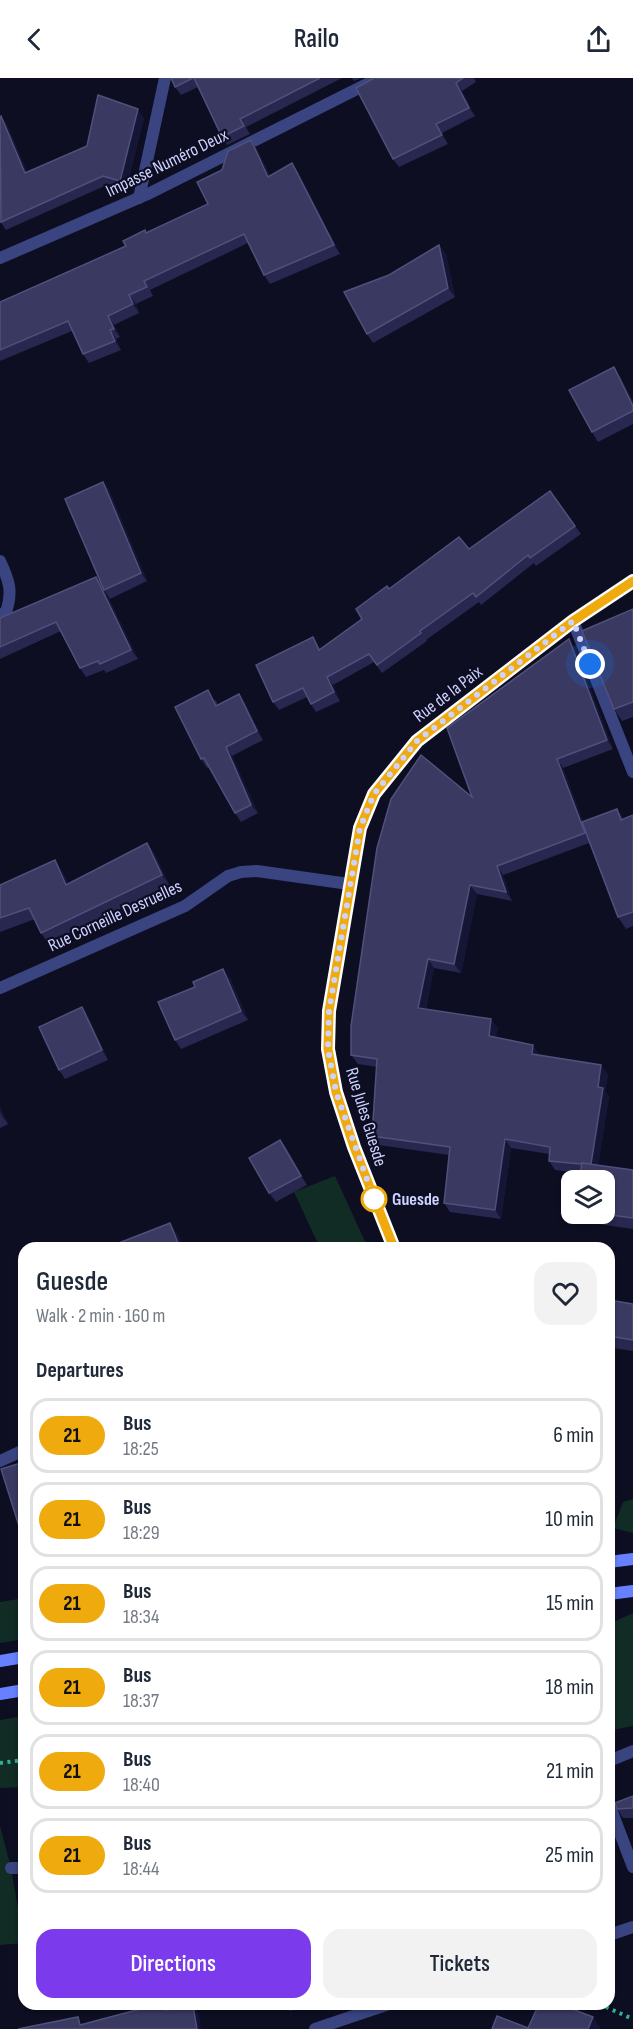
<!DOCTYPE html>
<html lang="en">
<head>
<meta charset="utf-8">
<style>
  body { margin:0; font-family:"Sofia Sans Condensed",sans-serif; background:#f2f2f3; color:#1f2937; height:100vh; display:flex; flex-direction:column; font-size:22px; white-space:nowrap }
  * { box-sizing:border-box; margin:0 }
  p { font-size:20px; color:#747a83 }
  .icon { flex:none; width:33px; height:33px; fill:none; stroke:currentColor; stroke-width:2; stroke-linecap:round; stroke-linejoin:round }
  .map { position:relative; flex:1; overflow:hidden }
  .panel { position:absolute; left:18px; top:1164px; width:597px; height:768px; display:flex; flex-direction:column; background:#fff; border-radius:18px; box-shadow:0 2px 4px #0004 }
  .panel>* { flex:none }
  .badge { padding:0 12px; border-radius:20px; font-size:21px; line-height:39px }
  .buttons { position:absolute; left:561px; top:1092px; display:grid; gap:12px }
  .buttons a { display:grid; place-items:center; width:54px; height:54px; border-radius:12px; background:#fff; box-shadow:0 2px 4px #0004; font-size:30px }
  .you { position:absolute; width:30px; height:30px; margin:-15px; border:4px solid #fff; border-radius:50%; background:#1a73e8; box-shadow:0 0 0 9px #1a73e833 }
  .map>.badge { position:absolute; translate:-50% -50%; box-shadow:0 0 0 3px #fff }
  h2 { padding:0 18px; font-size:22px; line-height:54px }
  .round { display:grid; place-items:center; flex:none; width:63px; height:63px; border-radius:18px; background:#f2f2f3 }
  .overview { display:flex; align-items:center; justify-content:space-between; height:102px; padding:0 18px }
  h1 { font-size:28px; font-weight:600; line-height:45px }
  .cta { display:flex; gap:12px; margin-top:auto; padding:12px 18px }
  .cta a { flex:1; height:69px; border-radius:18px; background:#7c3aed; color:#fff; font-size:24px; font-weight:600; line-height:69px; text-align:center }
  .cta a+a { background:#f2f2f3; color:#1f2937 }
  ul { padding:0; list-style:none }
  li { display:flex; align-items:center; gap:18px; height:75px; margin:0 12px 9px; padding:0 6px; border:3px solid #e0e1e3; border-radius:18px }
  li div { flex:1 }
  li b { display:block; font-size:22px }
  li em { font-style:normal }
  li .badge { min-width:66px; font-weight:700; text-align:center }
  header { display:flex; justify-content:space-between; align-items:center; height:78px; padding:0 18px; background:#fff; font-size:27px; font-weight:600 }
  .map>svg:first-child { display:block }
  .green { fill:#112c25 }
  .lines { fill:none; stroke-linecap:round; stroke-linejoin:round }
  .path { stroke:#2fb291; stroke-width:4; stroke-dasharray:3 4.5; stroke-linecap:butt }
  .lane { stroke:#394480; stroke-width:12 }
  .street { stroke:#394480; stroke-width:12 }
  .secondary { stroke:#6680fe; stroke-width:12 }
  .wall { fill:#27274f }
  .shaded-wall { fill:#151535 }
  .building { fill:#393962; stroke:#50517b; stroke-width:1.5 }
  .line-casing { stroke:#fff; stroke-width:14 }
  .line { stroke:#efaa0e; stroke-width:9 }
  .walk { stroke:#ced2ff; stroke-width:6; stroke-dasharray:0 10.8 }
  .stop-dot { fill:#fff; stroke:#efaa0e; stroke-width:3 }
  .labels { text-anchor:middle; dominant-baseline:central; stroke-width:4.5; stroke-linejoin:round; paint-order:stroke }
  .street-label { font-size:18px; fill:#ced2ff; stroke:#0d0e22 }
  .stop-label { font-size:18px; font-weight:bold; fill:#ced2ff; stroke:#0d0e22; text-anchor:start }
</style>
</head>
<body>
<header><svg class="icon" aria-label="back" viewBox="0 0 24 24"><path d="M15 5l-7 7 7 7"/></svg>Railo<svg class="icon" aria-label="share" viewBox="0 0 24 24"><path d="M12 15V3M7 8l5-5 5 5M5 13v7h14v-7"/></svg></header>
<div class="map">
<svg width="633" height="1951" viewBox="0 0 633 1951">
  <rect width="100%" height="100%" fill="#0d0e22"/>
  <g class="green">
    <polygon points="335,1098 368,1170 320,1170 294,1114"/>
    <polygon points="633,1421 633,1455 613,1450 623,1424"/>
    <polygon points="24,1520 24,1561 0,1565 0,1524"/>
    <polygon points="633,1535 633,1648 612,1652 609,1644 609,1546"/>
    <polygon points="24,1638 24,1709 0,1710 0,1642"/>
    <polygon points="0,1748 11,1790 24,1865 0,1867"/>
  </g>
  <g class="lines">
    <g class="path">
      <polyline points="0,1685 24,1682"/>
      <polyline points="599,1926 633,1941"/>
    </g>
    <g class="lane">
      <polyline points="139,120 165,0"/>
      <polyline points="573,543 633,694"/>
      <polyline points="0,1383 24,1372"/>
      <polyline points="609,1683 633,1673"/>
      <polyline points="11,1790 24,1790"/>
    </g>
    <g class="street">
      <polyline points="0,180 150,115 379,0"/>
      <path d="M0 483C9 502 13 513 6 534L0 537"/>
      <polyline points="0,910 185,828 228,798 241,794 257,793 349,806"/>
      <polyline points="609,1726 633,1789"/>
      <polyline points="609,1857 633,1849"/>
      <polyline points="315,1951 389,1926"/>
    </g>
    <g class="secondary">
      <polyline points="394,1170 354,1069 336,1014 328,971 329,932 360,750 374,716 417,663 573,543 633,503"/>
      <polyline points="609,1484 633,1481"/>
      <polyline points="609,1516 633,1513"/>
      <polyline points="0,1583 24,1579"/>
      <polyline points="0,1616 24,1612"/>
    </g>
  </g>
  <g class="wall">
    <polygon points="171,0 342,0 246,49 250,56 227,67 222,59 198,9 181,17 175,9"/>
    <polygon points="352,0 362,0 354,3"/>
    <polygon points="374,0 474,0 476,4 462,13 475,38 442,55 448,66 399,89 393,81"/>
    <polygon points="1,38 7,47 27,94 87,68 144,40 126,111 109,106 6,152 0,143"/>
    <polygon points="257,71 270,98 292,85 298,94 340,176 270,206 264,197 248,165 150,212 153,218 136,226 139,235 114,247 120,259 116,261 121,272 89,285 83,276 72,253 0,283 0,224 126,168 147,154 208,126 222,92"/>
    <polygon points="439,167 446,176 455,219 373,265 367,256"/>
    <polygon points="620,298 633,324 633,346 598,364 592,354"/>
    <polygon points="103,404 109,412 147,503 110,521 105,513 138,581 106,595 104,592 86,599 80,590 61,553 0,581 0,540 96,499 102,507"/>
    <polygon points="550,413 581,456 536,488 534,485 481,527 479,524 426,562 427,563 382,595 374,584 333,607 340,623 316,634 311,626 307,619 279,632 273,624 313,559 320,571 362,541 389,511 469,471"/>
    <polygon points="633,531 633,639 622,643 614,631"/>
    <polygon points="569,561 575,570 613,671 563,690 583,744 617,731 623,741 633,737 633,848 626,851 618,839 589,765 503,797 512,823 477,816 461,895 434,890 426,931 498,950 496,959 539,976 539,977 608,996 605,1013 609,1019 598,1087 633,1092 633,1151 584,1144 578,1136 604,1136 580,1095 555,1092 549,1083 549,1076 511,1070 501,1141 450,1134 444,1125 449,1077 378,1067 372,1058 377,989 358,986 351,977 472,719"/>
    <polygon points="239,616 245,625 263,662 232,678 258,735 241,744 235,735 210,689 207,690 201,681 215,621 218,627"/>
    <polygon points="147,765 154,775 170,808 48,865 41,855 35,841 0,854 0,807 62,793 68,805"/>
    <polygon points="230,900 248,942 181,971 175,962 195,909"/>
    <polygon points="88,938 108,982 65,1001 59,992"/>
    <polygon points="0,1029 8,1046 0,1050"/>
    <polygon points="280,1062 287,1071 307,1107 276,1124 269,1115"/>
    <polygon points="609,1222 633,1226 633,1273 613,1270 609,1297"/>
    <polygon points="633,1718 633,1740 623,1740 617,1731"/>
    <polygon points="285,1926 313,1926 290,1933"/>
  </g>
  <g class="shaded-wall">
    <polygon points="456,5 462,13 475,38 469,30"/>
    <polygon points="138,31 144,40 126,111 120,103"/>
    <polygon points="1,38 7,47 31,103 25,95"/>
    <polygon points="436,46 442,55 448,66 442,57"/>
    <polygon points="251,62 257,71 274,107 268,99"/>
    <polygon points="292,85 298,94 340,176 334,167"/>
    <polygon points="439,167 446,176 455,219 448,210"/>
    <polygon points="129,217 136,226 139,235 133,226"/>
    <polygon points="108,238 114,247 120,259 114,251"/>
    <polygon points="110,252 116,261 121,272 115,263"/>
    <polygon points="614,289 620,298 633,324 633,328"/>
    <polygon points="103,404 109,412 147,503 141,495"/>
    <polygon points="96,499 102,507 138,581 131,572"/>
    <polygon points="569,561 575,570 613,671 607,662"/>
    <polygon points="327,599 333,607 340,623 334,614"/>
    <polygon points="239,616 245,625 263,662 257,653"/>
    <polygon points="226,669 232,678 258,735 251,727"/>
    <polygon points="557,681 563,690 591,764 585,755"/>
    <polygon points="147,765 154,775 170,808 162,797"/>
    <polygon points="55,782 62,793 74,817 66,807"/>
    <polygon points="497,788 503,797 512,823 506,814"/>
    <polygon points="470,807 477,816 461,895 454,886"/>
    <polygon points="428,881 434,890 424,939 418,930"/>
    <polygon points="223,891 230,900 248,942 241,933"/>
    <polygon points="82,929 88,938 108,982 102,972"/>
    <polygon points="491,941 498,950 495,967 489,958"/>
    <polygon points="533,967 539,976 538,985 532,976"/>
    <polygon points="601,987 608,996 605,1013 609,1019 597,1096 591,1087 598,1009"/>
    <polygon points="0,1029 8,1046 2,1038 0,1033"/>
    <polygon points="505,1061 511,1070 501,1141 495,1132"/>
    <polygon points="280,1062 287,1071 307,1107 301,1098"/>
    <polygon points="170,1145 179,1158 184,1170 180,1170"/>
    <polygon points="609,1265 613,1270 609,1297"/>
    <polygon points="165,1926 169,1926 172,1940 166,1932"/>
    <polygon points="193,1928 199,1936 201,1951 197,1951"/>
    <polygon points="593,1939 601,1951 588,1951"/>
  </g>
  <g class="building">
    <polygon points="171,0 193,0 175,9"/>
    <polygon points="194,0 320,0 240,41 244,48 222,59"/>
    <polygon points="374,0 463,0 456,5 469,30 436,46 442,57 393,81 356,10"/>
    <polygon points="98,17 138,31 120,103 103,98 1,144 0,39 1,38 25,95 87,68"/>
    <polygon points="251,62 268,99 292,85 334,167 264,197 244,156 144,203 147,209 129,217 133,226 108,238 114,251 110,252 115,263 83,276 68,243 0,272 0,224 126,168 123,163 145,152 146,155 208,126 197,104 222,92 228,73"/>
    <polygon points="439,167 448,210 367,256 344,214 389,197"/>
    <polygon points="614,289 633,328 633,333 592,354 569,312"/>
    <polygon points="103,404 141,495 104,512 65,421"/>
    <polygon points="550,413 575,448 530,480 528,477 476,519 473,515 420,553 421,555 377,587 369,576 327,599 334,614 311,626 303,610 273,624 256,587 313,559 319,572 362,541 356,531 387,508 389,511 459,459 469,471"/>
    <polygon points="96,499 131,572 100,586 98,583 80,590 56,544 0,569 0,540"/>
    <polygon points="633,531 633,624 614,631 582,553"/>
    <polygon points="569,561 607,662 557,681 585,755 497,788 506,814 470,807 454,886 428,881 418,930 491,941 489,958 533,967 532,976 601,987 598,1009 603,1010 591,1086 582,1085 581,1086 549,1083 550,1069 505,1061 495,1132 444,1125 450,1069 372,1058 377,981 351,977 351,948 377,770 391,721 421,677 472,719 447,650"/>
    <polygon points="208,612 216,628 239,616 257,653 226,669 251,727 235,735 204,680 201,681 175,629"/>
    <polygon points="617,731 621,742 633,737 633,834 618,839 582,744"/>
    <polygon points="147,765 162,797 41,855 29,830 0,840 0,807 55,782 66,807"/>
    <polygon points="223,891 241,933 175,962 158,924 195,909 193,904"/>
    <polygon points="82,929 102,972 59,992 39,949"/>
    <polygon points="280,1062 301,1098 269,1115 249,1080"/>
    <polygon points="582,1085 633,1092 633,1140 603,1136 604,1136 604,1102 579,1102"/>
    <polygon points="170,1145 180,1170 106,1170"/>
    <polygon points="609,1222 633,1226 633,1262 609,1258"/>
    <polygon points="24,1384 24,1464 1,1391"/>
    <polygon points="633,1718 633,1730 617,1731 615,1725"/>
    <polygon points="143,1926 165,1926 166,1932 193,1928 197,1951 18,1951 78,1939 80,1947 144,1930"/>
    <polygon points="539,1926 559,1926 593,1939 588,1951 492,1951 497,1938 528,1950"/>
  </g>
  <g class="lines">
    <g class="line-casing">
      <polyline id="line" points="394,1170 354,1069 336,1014 328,971 329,933 360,750 374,716 417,663 573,543 633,503"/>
    </g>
    <use href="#line" class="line"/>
    <polyline class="walk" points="374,1121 336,1014 328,971 329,933 360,750 374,716 417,663 573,543 590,586"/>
  </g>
  <circle class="stop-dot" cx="374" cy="1121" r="12"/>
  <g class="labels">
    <g class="street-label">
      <text transform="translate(167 85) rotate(-26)">Impasse Numéro Deux</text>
      <text transform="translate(448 616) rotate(-37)">Rue de la Paix</text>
      <text transform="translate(115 838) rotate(-25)">Rue Corneille Desruelles</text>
      <text transform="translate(366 1039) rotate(73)">Rue Jules Guesde</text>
    </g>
    <g class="stop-label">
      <text x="392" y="1121">Guesde</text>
    </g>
  </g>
</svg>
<div class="buttons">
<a><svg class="icon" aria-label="layers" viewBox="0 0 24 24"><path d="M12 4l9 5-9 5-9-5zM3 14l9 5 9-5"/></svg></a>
</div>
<div class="you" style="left:590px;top:586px"></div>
<section class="panel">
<div class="overview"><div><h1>Guesde</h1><p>Walk · 2 min · 160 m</p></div><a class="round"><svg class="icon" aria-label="heart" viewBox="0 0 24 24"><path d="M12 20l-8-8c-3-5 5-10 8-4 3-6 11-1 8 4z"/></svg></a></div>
<h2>Departures</h2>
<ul>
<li><span class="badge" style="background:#efaa0e;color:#111">21</span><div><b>Bus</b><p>18:25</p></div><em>6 min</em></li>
<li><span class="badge" style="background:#efaa0e;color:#111">21</span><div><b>Bus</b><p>18:29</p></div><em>10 min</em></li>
<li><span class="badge" style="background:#efaa0e;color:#111">21</span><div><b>Bus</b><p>18:34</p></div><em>15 min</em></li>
<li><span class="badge" style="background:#efaa0e;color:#111">21</span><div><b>Bus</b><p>18:37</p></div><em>18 min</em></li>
<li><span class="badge" style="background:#efaa0e;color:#111">21</span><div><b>Bus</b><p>18:40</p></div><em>21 min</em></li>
<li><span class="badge" style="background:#efaa0e;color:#111">21</span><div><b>Bus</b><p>18:44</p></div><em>25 min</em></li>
</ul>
<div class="cta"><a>Directions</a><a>Tickets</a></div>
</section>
</div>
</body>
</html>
